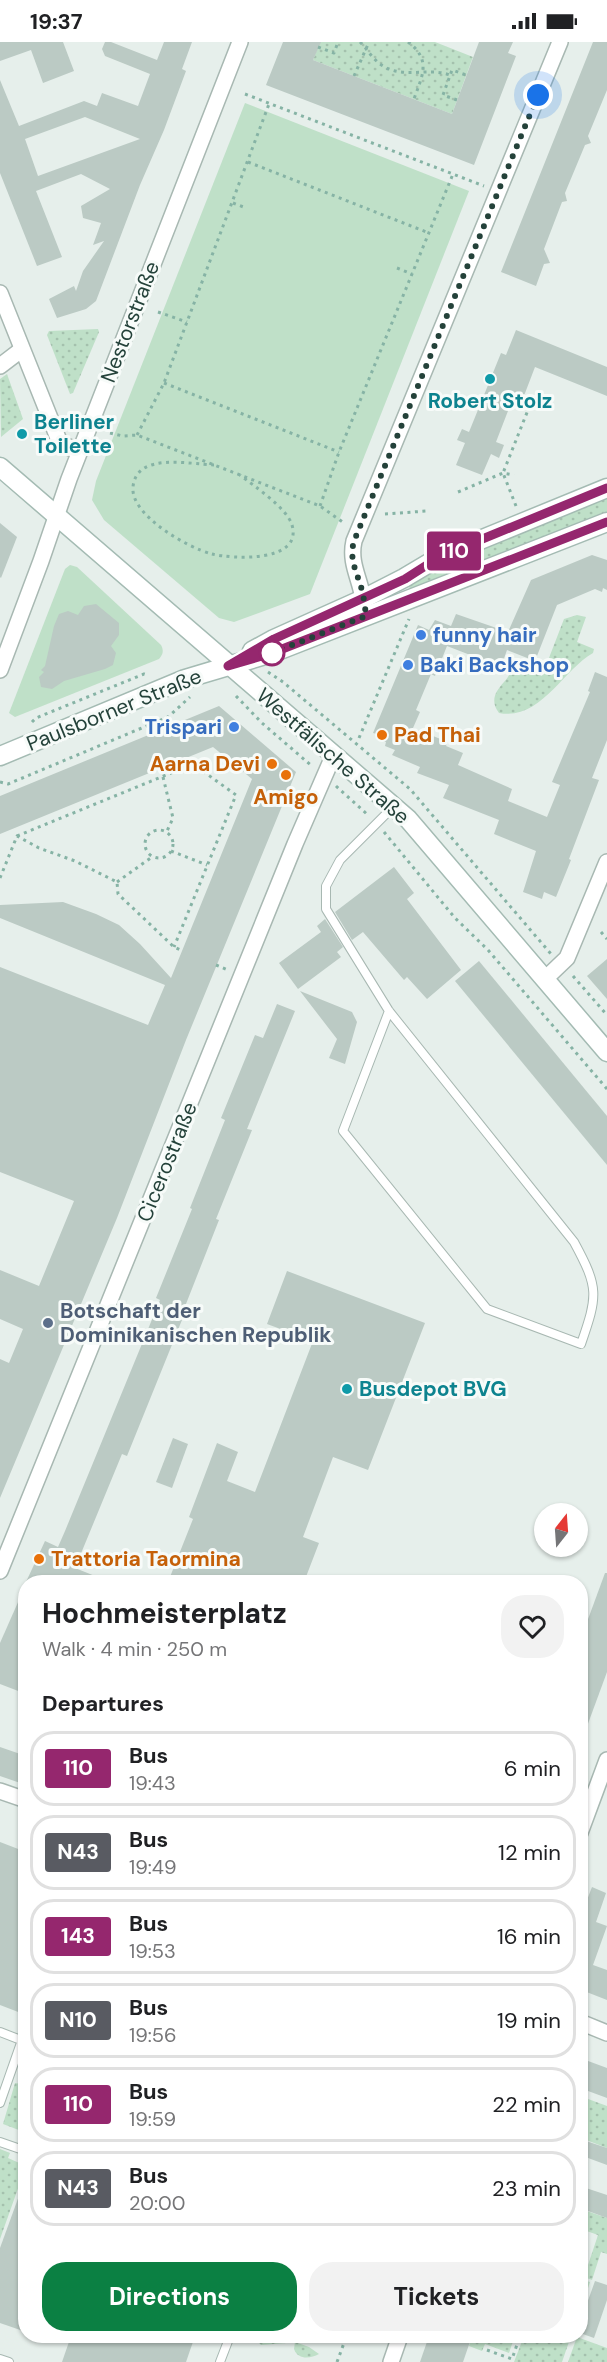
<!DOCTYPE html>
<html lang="en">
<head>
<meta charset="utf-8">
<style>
  body { margin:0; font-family:"DM Sans",sans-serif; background:#f2f2f2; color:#202124; height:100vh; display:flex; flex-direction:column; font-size:22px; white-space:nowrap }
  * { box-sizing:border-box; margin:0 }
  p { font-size:20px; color:#757577 }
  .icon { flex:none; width:33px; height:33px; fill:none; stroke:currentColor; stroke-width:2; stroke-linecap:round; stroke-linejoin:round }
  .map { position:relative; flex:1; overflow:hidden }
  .drawer { position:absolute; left:18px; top:1533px; width:570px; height:768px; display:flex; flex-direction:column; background:#fff; border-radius:24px; box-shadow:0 2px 4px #0004 }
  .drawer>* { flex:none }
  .badge { padding:0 12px; border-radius:4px; font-size:21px; line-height:39px }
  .needle { width:39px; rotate:17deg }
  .tools { position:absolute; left:534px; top:1461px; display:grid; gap:12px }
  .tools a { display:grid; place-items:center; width:54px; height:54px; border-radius:50%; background:#fff; box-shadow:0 2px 4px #0004; font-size:30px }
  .you { position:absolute; width:30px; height:30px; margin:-15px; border:4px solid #fff; border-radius:50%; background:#1a73e8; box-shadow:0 0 0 9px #1a73e833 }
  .map>.badge { position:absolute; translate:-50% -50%; box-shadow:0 0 0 3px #fff }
  h2 { padding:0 24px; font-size:22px; line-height:54px }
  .round { display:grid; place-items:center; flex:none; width:63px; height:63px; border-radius:24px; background:#f2f2f2 }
  .head { display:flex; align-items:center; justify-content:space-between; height:102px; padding:0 24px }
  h1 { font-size:28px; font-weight:700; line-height:45px }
  .primary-button { display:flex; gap:12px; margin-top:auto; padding:12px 24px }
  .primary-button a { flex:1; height:69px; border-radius:24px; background:#0b8043; color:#fff; font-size:24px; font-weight:700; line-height:69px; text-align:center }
  .primary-button a+a { background:#f2f2f2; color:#202124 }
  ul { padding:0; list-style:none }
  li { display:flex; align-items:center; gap:18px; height:75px; margin:0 12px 9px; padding:0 12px; border:3px solid #e0e0e0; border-radius:24px }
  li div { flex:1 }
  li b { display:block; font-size:22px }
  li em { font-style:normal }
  li .badge { min-width:66px; font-weight:700; text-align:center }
  .status { display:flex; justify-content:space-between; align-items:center; height:42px; padding:0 30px; background:#fff; direction:ltr }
  .status svg { height:16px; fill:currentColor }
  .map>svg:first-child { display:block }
  .grass { fill:url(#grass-dots) }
  .park { fill:#bfe0c8 }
  .building { fill:#bbcac4; fill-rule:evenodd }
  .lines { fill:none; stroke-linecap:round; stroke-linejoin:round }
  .lane-casing { stroke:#a8b8b2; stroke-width:10 }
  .street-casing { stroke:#a8b8b2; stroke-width:18 }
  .secondary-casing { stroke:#a4bbb3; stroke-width:21 }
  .path { stroke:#86b3a5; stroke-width:3; stroke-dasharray:3 4.5; stroke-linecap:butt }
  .lane { stroke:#fff; stroke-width:8 }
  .street { stroke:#fff; stroke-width:15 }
  .secondary { stroke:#fff; stroke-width:18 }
  .line-casing { stroke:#fff; stroke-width:14 }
  .line { stroke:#95276e; stroke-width:9 }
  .walk { stroke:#24423a; stroke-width:6; stroke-dasharray:0 10.8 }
  .culture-dot { fill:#0f9aa8; stroke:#f7fbf9; stroke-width:2 }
  .shop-dot { fill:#3f7fe0; stroke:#f7fbf9; stroke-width:2 }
  .stop-dot { fill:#fff; stroke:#95276e; stroke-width:3 }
  .food-dot { fill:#e8710a; stroke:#f7fbf9; stroke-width:2 }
  .service-dot { fill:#5c6f8a; stroke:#f7fbf9; stroke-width:2 }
  .labels { text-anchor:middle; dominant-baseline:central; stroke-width:6; stroke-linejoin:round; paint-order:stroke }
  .street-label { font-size:21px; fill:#24423a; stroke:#f7fbf9 }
  .culture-label { font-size:21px; font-weight:bold; fill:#0d838f; stroke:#f7fbf9; text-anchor:start }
  .shop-label { font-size:21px; font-weight:bold; fill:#366cbe; stroke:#f7fbf9; text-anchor:start }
  .food-label { font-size:21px; font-weight:bold; fill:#c56008; stroke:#f7fbf9; text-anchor:start }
  .service-label { font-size:21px; font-weight:bold; fill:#4e5e75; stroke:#f7fbf9; text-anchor:start }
</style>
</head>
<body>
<div class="status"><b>19:37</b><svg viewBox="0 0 49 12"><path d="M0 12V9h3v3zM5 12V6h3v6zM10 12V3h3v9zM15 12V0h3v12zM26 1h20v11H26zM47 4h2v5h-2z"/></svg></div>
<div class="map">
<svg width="607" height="2320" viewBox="0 0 607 2320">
  <defs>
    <pattern id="grass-dots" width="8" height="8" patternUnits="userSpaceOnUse" patternTransform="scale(1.5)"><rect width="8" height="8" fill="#bfe0c8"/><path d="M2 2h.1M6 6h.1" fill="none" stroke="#a4c1ad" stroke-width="1.8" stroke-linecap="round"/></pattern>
  </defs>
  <rect width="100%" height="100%" fill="#e6efeb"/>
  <g class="grass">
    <polygon points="320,0 435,0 473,15 452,72 313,18"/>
    <polygon points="98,287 99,290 73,351 70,352 47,293 49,289"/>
    <polygon points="7,332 23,377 1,395 0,337"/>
    <polygon points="607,456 607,471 411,550 408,542 452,520"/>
    <path d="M577 573 586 575 577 600 594 607 593 611C563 628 540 679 499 671 490 659 495 650 504 640 509 635 510 629 517 625L542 634 564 577Z"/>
    <polygon points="25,2029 22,2042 26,2044 24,2090 3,2082 15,2041 21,2042"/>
    <polygon points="580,2054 607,2064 607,2106 581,2096"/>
    <polygon points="0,2107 10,2111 8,2116 26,2124 0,2197"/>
    <polygon points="581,2167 607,2176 607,2212 601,2210 592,2238 584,2235 598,2193 581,2187"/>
    <polygon points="580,2237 590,2240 581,2268 580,2268"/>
    <polygon points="262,2294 285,2294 287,2299 286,2301 261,2303 259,2301"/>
    <polygon points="472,2294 498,2294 513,2299 509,2311 485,2302 482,2309 469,2304"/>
    <polygon points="524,2294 571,2294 562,2320 514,2320"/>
    <polygon points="577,2295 607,2306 607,2320 568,2320"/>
    <path d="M295 2300 309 2305 319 2312C310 2317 298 2318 294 2307Z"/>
  </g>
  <g class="park">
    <polygon points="245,61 469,149 310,552 234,580 219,576 104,478 92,458 96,439"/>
    <path d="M70 523 77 525 161 603C164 609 163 612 159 617L15 675 9 671 65 527Z"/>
  </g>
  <g class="building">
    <polygon points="0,0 63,0 74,29 43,41 31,8 0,19"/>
    <path d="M105 0H111L157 18 164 0H192L182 27 186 29 164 88 140 143 96 259 86 267 57 276 49 257 74 244 76 249 83 229 104 199 93 203 101 181 83 176 81 164 110 147 81 132 36 149 62 215 37 224 0 131V38L19 84 84 59 97 64 102 51 138 64 150 32 105 14 102 7ZM85 75 140 97 38 134 25 97Z"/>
    <polygon points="283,0 321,0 313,18 452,72 479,0 513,0 508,11 516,14 474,123 266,43"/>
    <polygon points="593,0 607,0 607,48 588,94 591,101 585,103 565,151 567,159 562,160 544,207 550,221 544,222 536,244 501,230"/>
    <polygon points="516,288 607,325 607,354 535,325 522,359 513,356 496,400 504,403 499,416 491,412 482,433 456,423 465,401 457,398 462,387 469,390 501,311 506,313"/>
    <polygon points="0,481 17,495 1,536 0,535"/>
    <polygon points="592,513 607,518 607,548 603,546 602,550 595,547 557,563 535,619 507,608 501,625 447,604 435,634 431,632 416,668 420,670 413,686 448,700 446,704 463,711 458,723 512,747 508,759 547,775 560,743 552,740 590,650 588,649 595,630 607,635 607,698 592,736 599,738 569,817 571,818 556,855 544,850 542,857 523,850 536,809 494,792 499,778 443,756 449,743 417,731 420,725 392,713 395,708 385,704 386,700 376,696 377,692 373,691 418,583 429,588 435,578 451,584 456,572 508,590 531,538"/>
    <polygon points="96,562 119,581 119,593 111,604 116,611 113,623 105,627 64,639 52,647 41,645 39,635 44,630 41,628 45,624 54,584 59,572 68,569 78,573 84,564"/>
    <polygon points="219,664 296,730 186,998 117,1176 0,1456 0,1317 9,1321 23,1287 0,1277 0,1228 39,1244 74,1159 0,1130 0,925 148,983 165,943 0,876 0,863 63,860 96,872 119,883 140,902 171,936 252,737 213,705 0,792 0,754"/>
    <polygon points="394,825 414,851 407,857 461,928 427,957 407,935 404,938 363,890 352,898 335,870"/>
    <polygon points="325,877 343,905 337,910 341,915 298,947 279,921 321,890 317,884"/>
    <polygon points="607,917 607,957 587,934"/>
    <polygon points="479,919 607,1074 607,1123 455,939"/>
    <polygon points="300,949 352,970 357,980 345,1022 329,1016 337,997"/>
    <polygon points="277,962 295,969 247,1087 252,1088 216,1177 219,1178 184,1267 186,1268 127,1414 122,1412 75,1526 110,1540 26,1540 45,1499 58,1505 65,1489 160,1258 156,1256 192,1167 190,1166 225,1078 221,1076 255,993 263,996"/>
    <polygon points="287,1229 425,1281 368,1428 333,1415 303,1495 319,1501 304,1540 168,1540 193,1477 189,1475 217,1401 238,1410 227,1439 255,1450 313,1299 267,1282"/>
    <polygon points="173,1396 188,1402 172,1446 156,1440"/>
    <polygon points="605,1531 607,1531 607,1630 582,1698 580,1698 580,1599"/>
    <polygon points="26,1542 26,1652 0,1642 0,1601"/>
    <polygon points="0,1705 26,1714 26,1743 0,1734"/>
    <polygon points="0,1800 26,1810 26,1973 0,1963"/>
    <polygon points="592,1845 606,1851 596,1880 607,1884 593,1923 607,1928 607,1958 584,1949 580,1952 580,1876"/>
    <polygon points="580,2016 607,2026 607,2056 580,2046"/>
    <polygon points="580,2097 607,2106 607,2123 580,2113"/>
    <polygon points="24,2140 26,2141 26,2290 0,2281 0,2206"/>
    <polygon points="580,2144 607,2153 607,2176 580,2166"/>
    <polygon points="595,2239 607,2243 607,2258 594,2296 580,2291 580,2281"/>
    <polygon points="71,2294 195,2294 186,2320 62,2320"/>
    <polygon points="429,2294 472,2294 463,2320 420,2320"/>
  </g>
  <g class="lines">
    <g class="lane-casing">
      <g id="lane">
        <path d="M389 969 343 1089 487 1267 581 1302C598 1253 599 1246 574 1200L389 969 326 867V844L340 818 393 765"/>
        <polyline points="0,1990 26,2000"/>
        <polyline points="0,2061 22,1998"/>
        <polyline points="0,2100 26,2109"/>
        <polyline points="0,2317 9,2320"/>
        <polyline points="220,2320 230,2294"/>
      </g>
    </g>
    <g class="street-casing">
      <g id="street">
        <polyline points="0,251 60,401 79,410"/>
        <polyline points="0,324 21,308"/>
        <path d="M363 557C360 536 349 521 354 499L560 0"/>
        <polyline points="0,628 41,519 69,437 240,0"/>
        <polyline points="545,937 567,916 607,820"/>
        <polyline points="0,1529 295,802 334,712"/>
        <polyline points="0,1749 26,1758"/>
        <polyline points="580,1791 607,1718"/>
        <polyline points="580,1980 607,1991"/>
        <polyline points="391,2320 400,2294"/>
      </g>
    </g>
    <g class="secondary-casing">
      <g id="secondary">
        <polyline points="0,425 408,777 607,1010"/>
        <polyline points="252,609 274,597 363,557 404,536 441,514 607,446"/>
        <polyline points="0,714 185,637 272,611 607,480"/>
      </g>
    </g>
    <g class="path">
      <path d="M360 0C368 8 373 18 383 24 404 37 428 25 450 33"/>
      <path d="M408 0C432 18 422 34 414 57"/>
      <polyline points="318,5 334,11 338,0"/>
      <polyline points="354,34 369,0"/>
      <polyline points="245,52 484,144"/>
      <polyline points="457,58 443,53 452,28 466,33"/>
      <polyline points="248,120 429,191"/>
      <polyline points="233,161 246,166"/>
      <polyline points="397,226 412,232"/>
      <polyline points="158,270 187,280"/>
      <polyline points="164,341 339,410"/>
      <polyline points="110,391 123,394 137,393 320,464 344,481"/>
      <polyline points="137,393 164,341 269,62"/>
      <path d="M214 423C189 422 136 410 133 445 130 473 188 506 212 512 232 517 303 521 292 483 287 466 254 444 240 433"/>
      <polyline points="458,450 503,431 514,433"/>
      <polyline points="320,464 339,410 453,132"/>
      <polyline points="516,464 503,431 528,368"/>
      <polyline points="385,472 427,469"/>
      <polyline points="268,630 283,640 410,747 551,912"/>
      <polyline points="236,654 262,681 313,725"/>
      <polyline points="32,680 36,676 144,632 147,633"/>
      <polyline points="359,696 409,577"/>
      <polyline points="163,735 173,776 167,789"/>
      <polyline points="0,740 8,742 168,675 190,655"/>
      <polyline points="336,744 369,774"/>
      <circle cx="159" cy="802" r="14"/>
      <polyline points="384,790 455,876 488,908 607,1047"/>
      <polyline points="17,794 193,722 236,753 174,905"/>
      <polyline points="171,809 207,823"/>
      <polyline points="0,836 17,794 39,806 75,819 117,840 118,852 174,905 183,909"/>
      <polyline points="117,840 152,815"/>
      <polyline points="601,890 607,897"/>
      <polyline points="216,923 228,928"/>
      <polyline points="573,934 607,973"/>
      <polyline points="487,2308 512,2317 520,2294"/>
      <polyline points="337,2320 344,2301"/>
    </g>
    <use href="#lane" class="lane"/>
    <use href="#street" class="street"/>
    <use href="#secondary" class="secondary"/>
  </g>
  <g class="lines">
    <g class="line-casing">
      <polyline id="line" points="607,446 441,514 405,537 274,597 228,624 272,611 607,480"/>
    </g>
    <use href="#line" class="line"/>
    <path class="walk" d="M272 611 366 574C365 565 364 555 361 545 356 528 349 517 354 499L538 53"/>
  </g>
  <g class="culture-dot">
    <circle cx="490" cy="337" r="6"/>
    <circle cx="22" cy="392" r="6"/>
    <circle cx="347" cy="1347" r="6"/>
  </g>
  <g class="shop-dot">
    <circle cx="421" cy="593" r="6"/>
    <circle cx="408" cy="623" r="6"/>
    <circle cx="234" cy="685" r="6"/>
  </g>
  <circle class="stop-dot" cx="272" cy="611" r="12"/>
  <g class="food-dot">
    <circle cx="382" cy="693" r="6"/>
    <circle cx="272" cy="722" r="6"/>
    <circle cx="286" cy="733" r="6"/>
    <circle cx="39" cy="1517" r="6"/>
  </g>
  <circle class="service-dot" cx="48" cy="1281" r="6"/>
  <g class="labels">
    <g class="street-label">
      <text transform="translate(130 280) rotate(-69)">Nestorstraße</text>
      <text transform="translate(114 668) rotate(-22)">Paulsborner Straße</text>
      <text transform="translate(333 714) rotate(41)">Westfälische Straße</text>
      <text transform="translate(167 1120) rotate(-68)">Cicerostraße</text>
    </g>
    <g class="culture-label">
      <text x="490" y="359" text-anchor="middle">Robert Stolz</text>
      <text x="34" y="380">Berliner<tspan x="34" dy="24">Toilette</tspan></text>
      <text x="359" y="1347">Busdepot BVG</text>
    </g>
    <g class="shop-label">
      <text x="433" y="593">funny hair</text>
      <text x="420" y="623">Baki Backshop</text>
      <text x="222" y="685" text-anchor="end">Trispari</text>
    </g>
    <g class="food-label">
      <text x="394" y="693">Pad Thai</text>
      <text x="260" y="722" text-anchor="end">Aarna Devi</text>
      <text x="286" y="755" text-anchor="middle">Amigo</text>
      <text x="51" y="1517">Trattoria Taormina</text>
    </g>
    <g class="service-label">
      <text x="60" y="1269">Botschaft der<tspan x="60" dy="24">Dominikanischen Republik</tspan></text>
    </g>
  </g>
</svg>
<div class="tools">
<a><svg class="needle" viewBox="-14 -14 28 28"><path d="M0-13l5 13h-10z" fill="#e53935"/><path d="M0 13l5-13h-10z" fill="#757577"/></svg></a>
</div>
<div class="you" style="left:538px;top:53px"></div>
<b class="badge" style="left:454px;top:509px;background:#95276e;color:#fff">110</b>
<section class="drawer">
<div class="head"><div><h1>Hochmeisterplatz</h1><p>Walk · 4 min · 250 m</p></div><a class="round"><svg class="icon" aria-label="heart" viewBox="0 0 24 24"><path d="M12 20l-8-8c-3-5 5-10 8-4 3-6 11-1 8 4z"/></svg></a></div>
<h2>Departures</h2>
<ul>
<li><span class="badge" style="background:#95276e;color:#fff">110</span><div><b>Bus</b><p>19:43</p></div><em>6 min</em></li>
<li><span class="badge" style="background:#595b62;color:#fff">N43</span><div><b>Bus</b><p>19:49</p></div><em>12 min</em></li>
<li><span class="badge" style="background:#95276e;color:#fff">143</span><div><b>Bus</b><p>19:53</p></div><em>16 min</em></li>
<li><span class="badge" style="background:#595b62;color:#fff">N10</span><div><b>Bus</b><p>19:56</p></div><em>19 min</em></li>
<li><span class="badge" style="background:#95276e;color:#fff">110</span><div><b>Bus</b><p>19:59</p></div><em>22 min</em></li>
<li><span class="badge" style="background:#595b62;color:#fff">N43</span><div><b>Bus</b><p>20:00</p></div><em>23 min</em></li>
</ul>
<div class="primary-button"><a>Directions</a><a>Tickets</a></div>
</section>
</div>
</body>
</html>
